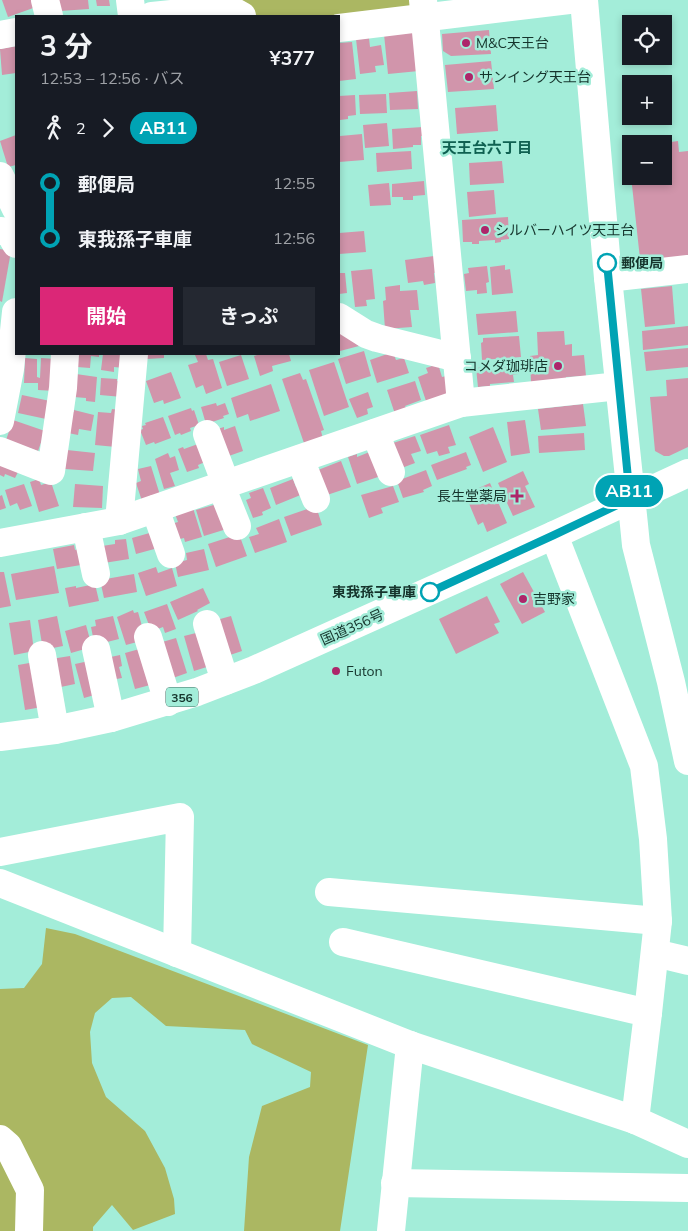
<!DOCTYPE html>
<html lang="ja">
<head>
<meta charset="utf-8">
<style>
  body { margin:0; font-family:Mulish,"Noto Sans JP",sans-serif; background:#242831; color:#f1f3f6; height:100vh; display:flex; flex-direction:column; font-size:19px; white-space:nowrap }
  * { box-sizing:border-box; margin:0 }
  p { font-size:16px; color:#9ea1a6 }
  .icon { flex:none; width:28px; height:28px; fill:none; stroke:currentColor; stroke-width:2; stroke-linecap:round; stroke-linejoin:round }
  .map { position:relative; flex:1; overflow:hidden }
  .details { position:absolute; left:15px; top:15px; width:325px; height:340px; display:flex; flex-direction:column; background:#171b24; border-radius:0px; box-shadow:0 2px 8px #0003 }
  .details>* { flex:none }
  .badge { padding:0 10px; border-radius:16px; font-size:18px; line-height:32px }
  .buttons { position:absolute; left:622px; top:15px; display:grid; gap:10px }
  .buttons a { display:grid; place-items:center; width:50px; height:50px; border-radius:0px; background:#171b24; box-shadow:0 2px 8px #0003; font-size:25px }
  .map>.badge { position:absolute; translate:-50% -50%; box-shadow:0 0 0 2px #fff }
  .legs { display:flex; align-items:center; gap:8px; height:55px; padding:0 25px; font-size:16px }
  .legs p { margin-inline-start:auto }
  .head { display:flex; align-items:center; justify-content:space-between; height:85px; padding:0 25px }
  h1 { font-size:28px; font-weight:700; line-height:38px }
  .action { display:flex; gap:10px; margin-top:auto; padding:10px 25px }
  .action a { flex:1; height:58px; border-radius:0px; background:#db2777; color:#fff; font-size:20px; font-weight:700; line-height:58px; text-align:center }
  .action a+a { background:#242831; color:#f1f3f6 }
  ul { padding:0 25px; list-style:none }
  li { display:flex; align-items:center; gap:18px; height:55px; font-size:19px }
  li i { display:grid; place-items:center; width:8px; height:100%; margin:0 6px; background:currentColor }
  li i::after { content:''; width:12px; height:12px; margin:-6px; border:4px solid; border-radius:50%; background:#171b24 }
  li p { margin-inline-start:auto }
  li:first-child i { background:linear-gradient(#0000 50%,currentColor 0) }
  li:last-child i { background:linear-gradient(currentColor 50%,#0000 0) }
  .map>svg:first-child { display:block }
  .green { fill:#abb762 }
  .building { fill:#d195ab }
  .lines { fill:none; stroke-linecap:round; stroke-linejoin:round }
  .minor { stroke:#fff; stroke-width:28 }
  .highway { stroke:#fff; stroke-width:28 }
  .line-1-casing { stroke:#fff; stroke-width:11 }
  .line-1 { stroke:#00a3b4; stroke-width:8 }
  .poi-dot { fill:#ad266a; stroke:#a3edd9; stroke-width:2 }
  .stop-1-dot { fill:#fff; stroke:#00a3b4; stroke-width:2.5 }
  .labels { text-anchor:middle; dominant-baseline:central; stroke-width:5; stroke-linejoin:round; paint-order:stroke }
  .shield { fill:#a3edd9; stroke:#406c60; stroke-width:1 }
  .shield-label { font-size:12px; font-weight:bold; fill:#15342c }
  .poi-label { font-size:14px; fill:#15342c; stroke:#a3edd9; text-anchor:start }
  .stop-label { font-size:14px; font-weight:bold; fill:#15342c; stroke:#a3edd9; text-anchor:start }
  .street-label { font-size:14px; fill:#15342c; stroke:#a3edd9 }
  .neighbourhood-label { font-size:15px; font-weight:bold; fill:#0f6151; stroke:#a3edd9 }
</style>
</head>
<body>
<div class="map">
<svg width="688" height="1231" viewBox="0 0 688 1231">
  <rect width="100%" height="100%" fill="#a3edd9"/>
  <g class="green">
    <polygon points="235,0 418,0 419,12 339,16 256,16 233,2"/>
    <polygon points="46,928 75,934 368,1045 340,1231 244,1231 249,1157 262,1106 310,1087 311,1072 252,1044 245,1030 166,1026 131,997 112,998 95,1013 90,1032 92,1063 106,1097 145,1131 165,1168 174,1199 175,1214 133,1230 112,1205 93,1227 93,1231 0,1231 0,989 24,988 42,964"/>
  </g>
  <g class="building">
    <polygon points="2,0 34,0 36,7 8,17"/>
    <polygon points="59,0 88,0 89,9 60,11"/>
    <polygon points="96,0 109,0 110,6 97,6"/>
    <polygon points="489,30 491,54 451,56 443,51 442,34"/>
    <polygon points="416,31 419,71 388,74 384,34"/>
    <polygon points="369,38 370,47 381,45 384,65 375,66 376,72 360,74 356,39"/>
    <polygon points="352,42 356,79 339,81 339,43"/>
    <polygon points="16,46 16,73 2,75 0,49"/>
    <polygon points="491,61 494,89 448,92 445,65"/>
    <polygon points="417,91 418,109 390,110 389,93"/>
    <polygon points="386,94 387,113 360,114 359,95"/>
    <polygon points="355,95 356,115 348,116 348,119 340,120 339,117 339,96"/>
    <polygon points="496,105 498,131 457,134 455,108"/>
    <polygon points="387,123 389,146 365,148 363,125"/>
    <polygon points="423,127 423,136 421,136 421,145 413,145 413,147 393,149 392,129"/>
    <polygon points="362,134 364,160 339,162 340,136"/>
    <polygon points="16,135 16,165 8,167 0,141"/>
    <polygon points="678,141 679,152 688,151 688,258 655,262 654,257 640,259 631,176 664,176 664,143"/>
    <polygon points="411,151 412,169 377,172 376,153"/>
    <polygon points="502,161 504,183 470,185 469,163"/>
    <polygon points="424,181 425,195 413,196 413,200 403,200 403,197 392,197 392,184"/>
    <polygon points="389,183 391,205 370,206 368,185"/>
    <polygon points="494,190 496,214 469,217 467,192"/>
    <polygon points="508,217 509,239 501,240 501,242 495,243 495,240 479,241 479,244 472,244 472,242 463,242 462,220"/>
    <polygon points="364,231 366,252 339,254 339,233"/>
    <polygon points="0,249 11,251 2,302 0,301"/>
    <polygon points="434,256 439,272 434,273 435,283 424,285 423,281 408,283 405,260"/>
    <polygon points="505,265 505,270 510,269 513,293 492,295 490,267"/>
    <polygon points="487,266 489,282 486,283 487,293 477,294 477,290 466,291 464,274 469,273 468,268"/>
    <polygon points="372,269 375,299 366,300 367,306 355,307 351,271"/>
    <polygon points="339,273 345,273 347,293 339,294"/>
    <polygon points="400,285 400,291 417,290 419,310 410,310 412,327 385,329 383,301 386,300 385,287"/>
    <polygon points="672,286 675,324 645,327 641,289"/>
    <polygon points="516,311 518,332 478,335 476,314"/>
    <polygon points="688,326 688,345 643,350 642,331"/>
    <polygon points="339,331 359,346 340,351"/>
    <polygon points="564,331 565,345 572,344 572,356 584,355 586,376 566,377 566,382 531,384 530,356 538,355 537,332"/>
    <polygon points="519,336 521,357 482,360 481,343 483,342 483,338"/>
    <polygon points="688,348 688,367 646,371 644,352"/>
    <polygon points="364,351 371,376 346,384 338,359"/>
    <polygon points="393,352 396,360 404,358 409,373 377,383 370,360"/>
    <polygon points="78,354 99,354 99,357 91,356 90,368 77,367"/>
    <polygon points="103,354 125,354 124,368 114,367 114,372 101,370"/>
    <polygon points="147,354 164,354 164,358 147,359"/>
    <polygon points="200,354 206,354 208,360 213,359 222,388 206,394 203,385 196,388 188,365 198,362 195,355"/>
    <polygon points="260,354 289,354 291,361 272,366 273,371 260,376 254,356"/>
    <polygon points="241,355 249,379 227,386 219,362"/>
    <polygon points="25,358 37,359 37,377 40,378 41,358 56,359 55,391 38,390 38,383 24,383"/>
    <polygon points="334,362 349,407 324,416 309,370"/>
    <polygon points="438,364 442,377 446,376 447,394 427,404 418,377 428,373 426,368"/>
    <polygon points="517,364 518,374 513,375 514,382 490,384 490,386 478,387 476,368"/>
    <polygon points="171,372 181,398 164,404 163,400 154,403 146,381"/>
    <polygon points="300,373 303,380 306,379 324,430 321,431 323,439 305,446 282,379"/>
    <polygon points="76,374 97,377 95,402 86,401 86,398 74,397"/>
    <polygon points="101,378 117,379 117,381 124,382 122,397 100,395"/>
    <polygon points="688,378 688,447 669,456 664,456 655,451 650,397 667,396 666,380"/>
    <polygon points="415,381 421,400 405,406 407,410 395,414 387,390"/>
    <polygon points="271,384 280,411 250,421 248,414 237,418 231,398"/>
    <polygon points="368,392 373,407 367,409 368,414 357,418 349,399"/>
    <polygon points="22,395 50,401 46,419 18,413"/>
    <polygon points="216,403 217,406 225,403 229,414 223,416 224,418 206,424 201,407"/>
    <polygon points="583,404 586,426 541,430 538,409"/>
    <polygon points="191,408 192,411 194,410 199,425 190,428 191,431 181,435 180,433 175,435 168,416"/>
    <polygon points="112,409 119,410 116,447 95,445 98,412 111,413"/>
    <polygon points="74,410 94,415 91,431 79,429 78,435 68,433 71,412 74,412"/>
    <polygon points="163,417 171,438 155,444 154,442 146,445 140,430 143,429 142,426 146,425 145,423"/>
    <polygon points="13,420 45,431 38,451 6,440"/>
    <polygon points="525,420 530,453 511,456 507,422"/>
    <polygon points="449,425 456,445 448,447 450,453 439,456 437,451 427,454 420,435"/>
    <polygon points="235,426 243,451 223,458 214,430 224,427 224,430"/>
    <polygon points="493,427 507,462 483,472 469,437"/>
    <polygon points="584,433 585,450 539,453 538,436"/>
    <polygon points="415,436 421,451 411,454 415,463 399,469 393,443"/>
    <polygon points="198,444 205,462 198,465 199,468 187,472 178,449 183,447 184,449"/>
    <polygon points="67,450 95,453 93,471 65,469"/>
    <polygon points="372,451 381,476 357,484 348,457 357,454 357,457"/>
    <polygon points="466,452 471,465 466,467 467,469 437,480 431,465"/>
    <polygon points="168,453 170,458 175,456 179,470 170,473 175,486 164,489 155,459"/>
    <polygon points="341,461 351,487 327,495 318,470"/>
    <polygon points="0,462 19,470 15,478 5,474 4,477 0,475"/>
    <polygon points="151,466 160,495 142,501 136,483 141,481 138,469"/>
    <polygon points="426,470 432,486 423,490 424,492 403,498 397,481"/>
    <polygon points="523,471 529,484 525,486 535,507 513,516 498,483"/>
    <polygon points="39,479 41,485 51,482 59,506 39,512 30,482"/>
    <polygon points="293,479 296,487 300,486 303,494 276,505 270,488"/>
    <polygon points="490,483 507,523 487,532 483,522 478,525 465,494"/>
    <polygon points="24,484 32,506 20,510 17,503 10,506 5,490"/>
    <polygon points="75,484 103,486 102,508 73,507"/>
    <polygon points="393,486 399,502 381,508 383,513 369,518 361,495"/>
    <polygon points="263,488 271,508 262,512 263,515 253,518 246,500 251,498 249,493"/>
    <polygon points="2,495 6,508 0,510 0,496"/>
    <polygon points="217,504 230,528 204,536 196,510"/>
    <polygon points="316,506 322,525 291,536 284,517"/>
    <polygon points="193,508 202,537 185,542 184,538 176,540 171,524 178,522 175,514"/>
    <polygon points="279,519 287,542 255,553 249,537 259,534 256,528"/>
    <polygon points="153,532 158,548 136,554 132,538"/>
    <polygon points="239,534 247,556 216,567 208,544"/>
    <polygon points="126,539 129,559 104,563 102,546 115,544 115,540"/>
    <polygon points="74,545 75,550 78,549 81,565 57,569 53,549"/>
    <polygon points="204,549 209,570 178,577 175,563 187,560 186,553"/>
    <polygon points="54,566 59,593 16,600 11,574"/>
    <polygon points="156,567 158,573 172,568 177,586 146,596 138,573"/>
    <polygon points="0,572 4,572 11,606 0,608"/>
    <polygon points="523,572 545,612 522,624 500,584"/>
    <polygon points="134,574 137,592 104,598 100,580"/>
    <polygon points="95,584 99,601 69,607 65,588 76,586 76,588"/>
    <polygon points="203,588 210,603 197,610 198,611 178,620 170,602"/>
    <polygon points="487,596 500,622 494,624 499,633 456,654 439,619"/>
    <polygon points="167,604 176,629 165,633 163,627 155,630 152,624 149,625 144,612"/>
    <polygon points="133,610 134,613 138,612 142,626 137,628 138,634 137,642 126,645 117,617"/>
    <polygon points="57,616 63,646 43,650 38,620"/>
    <polygon points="113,616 119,639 99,644 94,642 91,627 96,626 95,620"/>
    <polygon points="231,616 242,651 224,657 213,621"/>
    <polygon points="30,620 34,651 14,655 9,623"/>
    <polygon points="86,625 92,647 71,653 65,631"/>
    <polygon points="200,632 210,666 194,671 184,636"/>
    <polygon points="176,638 187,673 170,679 159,643"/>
    <polygon points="143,648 154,684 135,689 125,653"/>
    <polygon points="120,655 122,666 119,667 122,678 111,680 106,658"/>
    <polygon points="70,656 75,684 56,688 51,659"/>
    <polygon points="89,661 98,694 84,698 75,664"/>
    <polygon points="35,662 42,707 25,710 18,665"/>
  </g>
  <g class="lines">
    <g class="minor">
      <polyline points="45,0 49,16"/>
      <polyline points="130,0 132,16"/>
      <polyline points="423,0 461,403"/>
      <polyline points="584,0 608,278 634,525 636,545 671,682 688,761"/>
      <polyline points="152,16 228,8 242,16"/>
      <polyline points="339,28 569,0"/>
      <polyline points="0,35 16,32"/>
      <polyline points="0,176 16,209"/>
      <polyline points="0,231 9,232 16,244"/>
      <polyline points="608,278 688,269"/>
      <polyline points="339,317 366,334 377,338 457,358"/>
      <polyline points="0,421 10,369 16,312"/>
      <polyline points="375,433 391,472"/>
      <polyline points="207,434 226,484"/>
      <polyline points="0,451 51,471 63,388 65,354"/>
      <polyline points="300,459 316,499"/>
      <polyline points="221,486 237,526"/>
      <polyline points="155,509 171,554"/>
      <polyline points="119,521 134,354"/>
      <polyline points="86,527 96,574"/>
      <polyline points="554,535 644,766 653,839 658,921 648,1013"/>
      <polyline points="0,543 119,521 461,403 619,386"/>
      <polyline points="207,624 225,681"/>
      <polyline points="148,637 168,702"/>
      <polyline points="96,649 111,718"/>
      <polyline points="42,655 55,730"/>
      <polyline points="0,852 180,817 177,953"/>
      <polyline points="0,883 410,1045 635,1120 688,1144"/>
      <polyline points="329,892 658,921"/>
      <polyline points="343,942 648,1013 635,1120"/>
      <polyline points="655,953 688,961"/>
      <polyline points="0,1139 8,1146 30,1190 29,1231"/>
      <polyline points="395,1183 688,1188"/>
      <polyline points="391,1231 410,1045"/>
    </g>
    <polyline class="highway" points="0,737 55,730 111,718 197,692 254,670 554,535 688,473"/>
  </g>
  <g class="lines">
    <g class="line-1-casing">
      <polyline id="line-1" points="430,592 554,535 630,499 607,263"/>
    </g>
    <use href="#line-1" class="line-1"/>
  </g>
  <g class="poi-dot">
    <circle cx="466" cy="43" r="5"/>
    <circle cx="469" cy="77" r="5"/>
    <circle cx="485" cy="230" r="5"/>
    <circle cx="558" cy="366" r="5"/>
    <path d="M514.5 488.5h5v5h5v5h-5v5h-5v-5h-5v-5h5z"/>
    <circle cx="523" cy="599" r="5"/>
    <circle cx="336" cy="671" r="5"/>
  </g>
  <g class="stop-1-dot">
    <circle cx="607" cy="263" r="9"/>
    <circle cx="430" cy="592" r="9"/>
  </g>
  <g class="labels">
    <rect class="shield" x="166" y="687.5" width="32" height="19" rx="4"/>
    <g class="shield-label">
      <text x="182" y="697">356</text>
    </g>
    <g class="poi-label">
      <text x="476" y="43">M&amp;C天王台</text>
      <text x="479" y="77">サンイング天王台</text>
      <text x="495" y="230">シルバーハイツ天王台</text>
      <text x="548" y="366" text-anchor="end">コメダ珈琲店</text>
      <text x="507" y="496" text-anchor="end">長生堂薬局</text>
      <text x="533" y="599">吉野家</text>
      <text x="346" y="671">Futon</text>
    </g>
    <g class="stop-label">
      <text x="621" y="263">郵便局</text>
      <text x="416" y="592" text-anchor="end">東我孫子車庫</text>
    </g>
    <g class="street-label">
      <text transform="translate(352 627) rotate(-24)">国道356号</text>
    </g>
    <g class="neighbourhood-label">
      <text x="487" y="147">天王台六丁目</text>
    </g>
  </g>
</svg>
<div class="buttons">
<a><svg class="icon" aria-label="locate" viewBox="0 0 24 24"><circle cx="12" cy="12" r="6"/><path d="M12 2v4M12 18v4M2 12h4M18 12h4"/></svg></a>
<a>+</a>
<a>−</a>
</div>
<b class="badge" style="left:629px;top:491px;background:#00a3b4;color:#fff">AB11</b>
<section class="details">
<div class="head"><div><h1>3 分</h1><p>12:53 – 12:56 · バス</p></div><b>¥377</b></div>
<div class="legs"><svg class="icon" aria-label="walk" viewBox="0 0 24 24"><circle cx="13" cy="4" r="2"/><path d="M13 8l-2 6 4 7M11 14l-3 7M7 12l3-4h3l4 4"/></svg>2<svg class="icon" aria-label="forward" viewBox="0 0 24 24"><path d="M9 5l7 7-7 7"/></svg><b class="badge" style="background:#00a3b4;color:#fff">AB11</b></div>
<ul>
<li><i style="color:#00a3b4"></i><b>郵便局</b><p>12:55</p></li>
<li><i style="color:#00a3b4"></i><b>東我孫子車庫</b><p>12:56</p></li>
</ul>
<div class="action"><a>開始</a><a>きっぷ</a></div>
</section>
</div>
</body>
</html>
